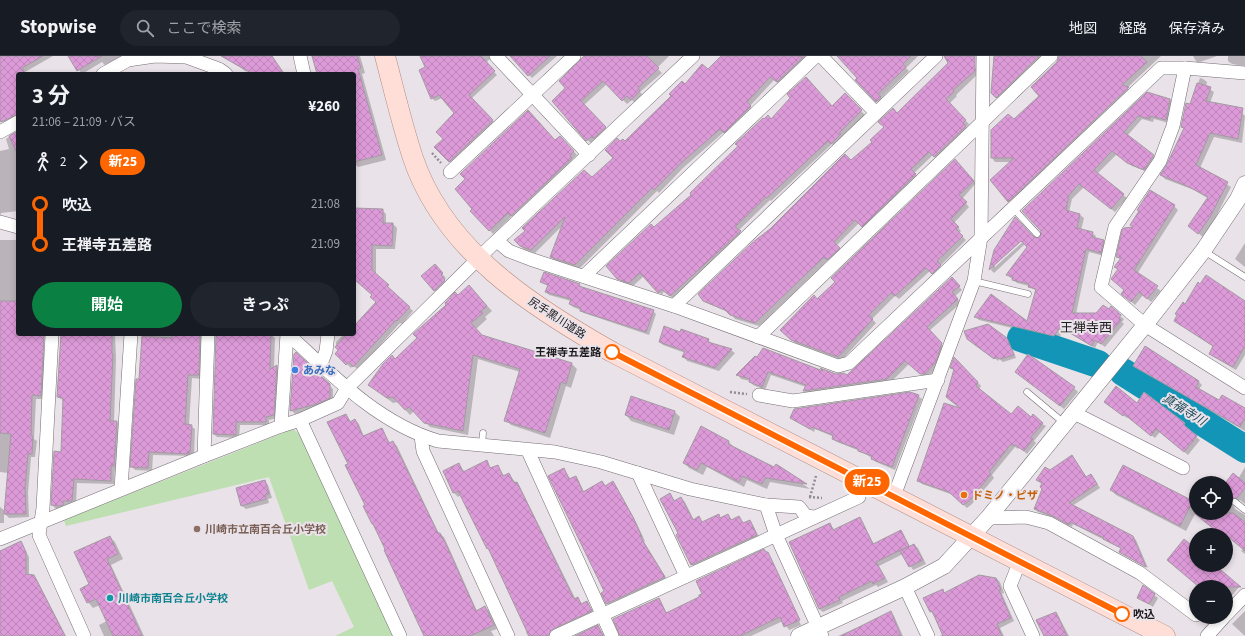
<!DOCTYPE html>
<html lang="ja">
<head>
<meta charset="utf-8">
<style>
  body { margin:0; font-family:"Source Sans 3","Noto Sans JP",sans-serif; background:#20242c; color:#f1f3f6; height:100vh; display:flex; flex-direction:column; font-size:15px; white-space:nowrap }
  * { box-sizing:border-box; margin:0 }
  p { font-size:13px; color:#9ea1a6 }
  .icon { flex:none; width:22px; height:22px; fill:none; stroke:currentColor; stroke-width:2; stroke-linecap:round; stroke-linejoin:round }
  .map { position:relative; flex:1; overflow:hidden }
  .drawer { position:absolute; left:16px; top:16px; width:340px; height:264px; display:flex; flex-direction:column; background:#171b24; border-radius:4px; box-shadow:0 2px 6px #0003 }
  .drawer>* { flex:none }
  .badge { padding:0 8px; border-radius:13px; font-size:14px; line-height:26px }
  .buttons { position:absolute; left:1189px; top:420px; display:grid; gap:8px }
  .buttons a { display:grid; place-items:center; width:44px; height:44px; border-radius:50%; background:#171b24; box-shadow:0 2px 6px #0003; font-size:20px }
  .map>.badge { position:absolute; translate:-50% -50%; box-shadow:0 0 0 2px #fff }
  .legs { display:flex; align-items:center; gap:6px; height:44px; padding:0 16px; font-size:13px }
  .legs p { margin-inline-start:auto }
  .overview { display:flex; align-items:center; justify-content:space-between; height:68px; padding:0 16px }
  h1 { font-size:22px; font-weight:700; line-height:30px }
  .action { display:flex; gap:8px; margin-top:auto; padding:8px 16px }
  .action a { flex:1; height:46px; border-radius:24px; background:#0b8043; color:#fff; font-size:16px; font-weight:700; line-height:46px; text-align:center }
  .action a+a { background:#20242c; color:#f1f3f6 }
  ul { padding:0 16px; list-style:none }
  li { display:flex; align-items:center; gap:14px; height:40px; font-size:15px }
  li i { display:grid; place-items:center; width:6px; height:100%; margin:0 5px; background:currentColor }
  li i::after { content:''; width:10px; height:10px; margin:-5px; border:3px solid; border-radius:50%; background:#171b24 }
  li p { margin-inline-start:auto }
  li:first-child i { background:linear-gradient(#0000 50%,currentColor 0) }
  li:last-child i { background:linear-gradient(currentColor 50%,#0000 0) }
  header { display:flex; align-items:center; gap:24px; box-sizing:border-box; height:56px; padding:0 20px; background:#171b24; border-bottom:1px solid #363941 }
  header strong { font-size:19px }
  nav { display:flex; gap:22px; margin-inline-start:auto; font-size:14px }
  .search { width:280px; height:36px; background:#20242c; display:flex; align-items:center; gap:10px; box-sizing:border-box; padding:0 14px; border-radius:22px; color:#9ea1a6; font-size:15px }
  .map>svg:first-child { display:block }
  .grass { fill:#bedfb1 }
  .shadow { fill:#0003; fill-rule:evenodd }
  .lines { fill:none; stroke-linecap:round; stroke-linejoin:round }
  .river { stroke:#1395b8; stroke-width:28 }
  .building { fill:url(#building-cross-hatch); stroke:#a29ba1 }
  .service-casing { stroke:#746d73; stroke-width:7 }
  .minor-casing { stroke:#746d73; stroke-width:14 }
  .tertiary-casing { stroke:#746d73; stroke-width:17 }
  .primary-casing { stroke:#ae8b83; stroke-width:21 }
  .path { stroke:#918c91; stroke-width:2.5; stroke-dasharray:2 2; stroke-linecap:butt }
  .service { stroke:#fff; stroke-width:6 }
  .minor { stroke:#fff; stroke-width:13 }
  .tertiary { stroke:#fff; stroke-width:16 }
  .primary { stroke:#feded6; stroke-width:20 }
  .line-1-casing { stroke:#fff; stroke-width:9 }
  .line-1 { stroke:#f60; stroke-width:6 }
  .stop-1-dot { fill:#fff; stroke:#f60; stroke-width:2 }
  .shop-dot { fill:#3f7fe0; stroke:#e9e2e9; stroke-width:1.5 }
  .food-dot { fill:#e8710a; stroke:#e9e2e9; stroke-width:1.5 }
  .education-dot { fill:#8d6e63; stroke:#e9e2e9; stroke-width:1.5 }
  .culture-dot { fill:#0f9aa8; stroke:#e9e2e9; stroke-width:1.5 }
  .labels { text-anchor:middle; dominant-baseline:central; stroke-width:4; stroke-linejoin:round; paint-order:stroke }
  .street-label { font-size:11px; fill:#1c1a1c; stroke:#e9e2e9 }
  .stop-label { font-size:11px; font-weight:bold; fill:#1c1a1c; stroke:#e9e2e9; text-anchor:end }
  .shop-label { font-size:11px; font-weight:bold; fill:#366cbe; stroke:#e9e2e9; text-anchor:start }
  .food-label { font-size:11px; font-weight:bold; fill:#c56008; stroke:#e9e2e9; text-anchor:start }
  .education-label { font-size:11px; font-weight:bold; fill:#785e54; stroke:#e9e2e9; text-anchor:start }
  .culture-label { font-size:11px; font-weight:bold; fill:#0d838f; stroke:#e9e2e9; text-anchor:start }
  .water-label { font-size:12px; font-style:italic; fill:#154555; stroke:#e9e2e9 }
  .quarter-label { font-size:13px; fill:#1c1a1c; stroke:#e9e2e9 }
</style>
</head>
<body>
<header>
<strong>Stopwise</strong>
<div class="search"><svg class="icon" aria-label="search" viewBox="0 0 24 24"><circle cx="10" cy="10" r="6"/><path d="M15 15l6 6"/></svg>ここで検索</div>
<nav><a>地図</a><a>経路</a><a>保存済み</a></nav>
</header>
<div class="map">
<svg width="1245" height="580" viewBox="0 0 1245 580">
  <defs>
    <pattern id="building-cross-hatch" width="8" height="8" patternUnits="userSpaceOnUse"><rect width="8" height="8" fill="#dd9ad8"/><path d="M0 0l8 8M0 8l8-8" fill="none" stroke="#bd84b9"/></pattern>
  </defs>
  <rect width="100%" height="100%" fill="#e9e2e9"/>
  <polygon class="grass" points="293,373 301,379 393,580 335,580 354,571 332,525 309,534 269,421 66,470 64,464"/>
  <g class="shadow">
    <polygon points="0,0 53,0 25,16 26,18 18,18 18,62 6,68 3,65 0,66"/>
    <polygon points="69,0 121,0 105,9 102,6 82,18"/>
    <polygon points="222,0 272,0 285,18 257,18 246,1 247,16"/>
    <polygon points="313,0 360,0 365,17 362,18 386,104 358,111 354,107 354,18 318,18"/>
    <polygon points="421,0 492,0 486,7 497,19 472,42 496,68 453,109 435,91 444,83 455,57 442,42 435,45 432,42 426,12"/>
    <polygon points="511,0 557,0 532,22"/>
    <polygon points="586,0 669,0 657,12 662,17 640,36 643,39 635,47 632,44 627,48 607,28 584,49 609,75 591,87 587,84 567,32"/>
    <polygon points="723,0 805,0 808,4 781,29 774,24 750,50 754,55 728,80 724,76 683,112 659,137 657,135 579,213 554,204 551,201 562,170 535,197 525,194 520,190 614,102 620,87 625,86 685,30 708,15"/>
    <polygon points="838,0 918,0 906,12 909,15 881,42 884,45 881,49 857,24 858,23"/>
    <polygon points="944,0 965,0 978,15 978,18 956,39 957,40 949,48 969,68 966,71 969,75 938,104 933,99 914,117 919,122 866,173 859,167 836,190 843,196 831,207 828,204 759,270 735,263 730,257 707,247 699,238 771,174 873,86 897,58 950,7"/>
    <polygon points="995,0 1045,0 1000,45 992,36"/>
    <polygon points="1070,0 1161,0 1127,32 1132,35 1012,148 991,125 1012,106 995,106 992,102 1014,65 1040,40"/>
    <polygon points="1193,0 1217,0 1197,7"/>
    <polygon points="1228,0 1245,0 1245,10 1232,8 1228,5"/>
    <polygon points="1200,22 1203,23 1207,26 1206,31 1214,36 1210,47 1242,57 1245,60 1242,87 1214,81 1200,112 1231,131 1214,165 1203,181 1189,170 1209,143 1194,134 1165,123 1161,119 1168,108 1184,72 1182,70"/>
    <path d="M1147 37 1170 43 1174 47 1169 67 1154 63 1153 66 1142 63 1127 80 1157 103 1148 116 1132 110 1117 98 1097 118 1127 142 1115 156 1084 131 1072 143 1069 156 1080 159 1084 162 1081 174 1092 177 1096 180 1095 182 1103 185 1107 188 1104 200 1089 196 1076 258 1120 260 1124 263 1122 266 1124 268 1105 291 1098 286 1095 292 1064 274 1058 283 979 264 975 261 1027 266 1036 235 1029 230 1017 227 1007 219 1028 191 1025 188 994 217 991 214 995 195 1015 163 1034 182 1041 183 1042 175 1023 155ZM1024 181 1026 183 995 211V208Z"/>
    <polygon points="845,38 865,59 835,91 832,88 771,145 770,144 738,175 744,179 674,243 664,235 662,239 644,220 633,230 622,226 618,222 655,173 771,64 832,51"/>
    <polygon points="18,75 18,155 1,157 0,163 0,95 9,93 6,83"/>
    <polygon points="560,81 577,99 572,104 575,106 515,163 512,160 493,178 472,155"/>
    <polygon points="955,105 976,127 962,143 969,151 954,167 961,175 959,177 966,184 940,210 943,213 936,221 930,215 899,243 895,240 872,263 876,267 842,304 795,287 782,274 818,244"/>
    <polygon points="1174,150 1178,154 1137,218 1161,235 1151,246 1143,239 1135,249 1126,241 1126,234 1119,213 1121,204 1117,201 1134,171"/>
    <polygon points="354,153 382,154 386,158 386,168 393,168 397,172 395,193 376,193 376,219 413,255 402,268 400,267 358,314 353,309 351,312 336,298 339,294 336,290 336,286 344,278 354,278 354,271 377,246 373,239 354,224"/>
    <polygon points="0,184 18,184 18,278 41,278 41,295 46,298 44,343 36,343 34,383 37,385 35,401 31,401 28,437 29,461 9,462 4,457 4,467 0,467 0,451 6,456 8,417 0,416"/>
    <polygon points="1245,187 1245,211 1235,203"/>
    <polygon points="438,213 446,222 444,224 448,229 438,238 423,220"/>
    <polygon points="952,222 962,234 955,240 961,247 929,275 945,292 939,309 928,321 925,321 909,308 891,326 807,338 804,335 806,331 771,319 765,334 753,329 750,325 741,323 738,319 755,301 847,321"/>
    <polygon points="541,226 579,228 582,232 653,255 656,258 649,279 584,257 581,254 573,251 570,248 571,245 549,239 546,236 548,230"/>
    <polygon points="469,230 492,255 485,261 487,263 476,273 482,280 571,307 577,313 571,332 566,330 550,382 511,369 506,364 520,316 478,303 468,379 430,371 414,355 410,359 398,346 393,347 369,329"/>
    <polygon points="1245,246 1245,299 1236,314 1214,301 1210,297 1214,291 1175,265 1185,249"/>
    <polygon points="681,277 708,284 712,288 731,294 735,297 719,315 687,305 684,301 685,297 663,289 660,286"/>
    <polygon points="62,278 115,278 116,303 114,366 117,366 121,370 118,413 115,413 114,428 77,427 76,448 66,449 66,452 64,453 56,453 52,449 62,397 64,345 58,341"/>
    <polygon points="143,278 205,278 202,323 192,322 189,369 195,373 194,400 153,399 152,415 135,414 131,410"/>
    <polygon points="262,278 271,278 275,282 274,312 277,310 280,313 277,362 269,364 269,369 240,369 239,382 217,381 214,378"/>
    <polygon points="1007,283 1010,286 1016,302 1003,306 999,303 998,305 972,286"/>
    <polygon points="1146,291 1199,326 1202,329 1199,333 1220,345 1245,354 1245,375 1137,313 1134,310"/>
    <polygon points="296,298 316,317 316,321 321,321 333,333 333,346 321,351 295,358 291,354"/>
    <polygon points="955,302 981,330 979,334 1011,359 1031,362 1046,370 1034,385 1036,387 1027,398 1019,391 1018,393 1015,391 992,419 994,422 972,448 967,452 953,439 922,428 919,424 963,354 955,315 951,312"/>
    <polygon points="1020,319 1074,332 1078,336 1064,353"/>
    <polygon points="918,340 922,343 895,414 876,406 872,402 860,395 837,386 833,383 834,381 815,373 814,376 791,362"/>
    <polygon points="1138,348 1184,368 1188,371 1186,373 1200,384 1188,399 1160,376 1155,382 1128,361 1127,362 1109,349"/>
    <polygon points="675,356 680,361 674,379 631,365 626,359"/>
    <polygon points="346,359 351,366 355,364 359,368 364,381 381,373 390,387 393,386 397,390 439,478 444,481 449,492 477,555 485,551 489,555 497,573 491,575 494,580 426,580 349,408"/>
    <polygon points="729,386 734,391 775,412 776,409 810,433 770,426 767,433 747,424 744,431 707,411 703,419 689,412 684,406"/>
    <polygon points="1075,404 1087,422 1094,422 1100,432 1072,450 1132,480 1136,484 1148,512 1124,499 1121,496 1122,493 1073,468 1072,471 1057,463 1038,456 1035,453 1043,433 1042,428 1037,424 1050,415"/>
    <polygon points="486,406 492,413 497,410 505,421 509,419 520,431 576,544 578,543 583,549 587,546 595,559 554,580 528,580 526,576 528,575 491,496 461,439 458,441 454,437 444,416 459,409 465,416"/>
    <polygon points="1123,410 1196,449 1196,456 1186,475 1116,439 1111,434"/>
    <polygon points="1245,411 1245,448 1240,444 1233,448 1235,453 1245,459 1245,498 1241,495 1243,493 1226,479 1201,462 1200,457 1226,457 1226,427 1233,419 1238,423"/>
    <polygon points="564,413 571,424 575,421 579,425 584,436 602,426 606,430 612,427 616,430 636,466 645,485 644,486 668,525 611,551 607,548 603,538 606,536"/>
    <polygon points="265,425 268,429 272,442 268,443 269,447 246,453 242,450"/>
    <polygon points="670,438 675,445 681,442 685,446 694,464 698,462 703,467 718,460 721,462 727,459 732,464 739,461 744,468 750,465 753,469 760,483 696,512 692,509 677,479 680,477"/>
    <polygon points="859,462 874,488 900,475 910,491 914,489 918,492 926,508 913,514 903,498 879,510 888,526 878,531 876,529 842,545 843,547 823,556 819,553 830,468 835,475"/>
    <polygon points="110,481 115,486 123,503 111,509 144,580 104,580 99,569 107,565 100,549 93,552 88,546 90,529"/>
    <polygon points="23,490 29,501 29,520 33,520 37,524 66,580 0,580 0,501"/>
    <polygon points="1196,495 1196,509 1213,509 1239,531 1226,547 1226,531 1200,531 1174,510"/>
    <polygon points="767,497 801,569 789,574 783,565 751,580 621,580 659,543 667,557 701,541"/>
    <polygon points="996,522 1000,526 1004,537 1002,538 1014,565 1000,572 1004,580 940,580 943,578 934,559 931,556 942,534 945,537"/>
    <polygon points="1154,539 1158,542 1153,551 1138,541"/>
    <polygon points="1245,555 1245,580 1232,568"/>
    <polygon points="891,556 894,560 903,580 838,580 856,572 857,573"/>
    <polygon points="1056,557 1059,561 1069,580 1045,580"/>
    <polygon points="598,571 605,580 580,580"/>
  </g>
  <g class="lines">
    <g class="river">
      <polyline points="1021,282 1098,308"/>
      <polyline points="1123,316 1245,393"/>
    </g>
  </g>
  <g class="building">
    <polygon points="0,0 43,0 22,12 25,18 18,18 18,58 1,66 0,63"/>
    <polygon points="68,0 102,0 77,15"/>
    <polygon points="221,0 272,0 284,18 253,18"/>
    <polygon points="312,0 357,0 361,12 358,13 382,99 354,106 354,18 317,18"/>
    <polygon points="420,0 481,0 495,15 469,39 493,64 449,106 434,91 443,83 436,76 454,57 439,39 431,43 419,14 425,11"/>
    <polygon points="510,0 550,0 528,20"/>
    <polygon points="584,0 647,0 659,12 638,32 640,35 631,44 627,40 622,45 603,25 581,45 606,71 594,82 591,81 586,85 552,45 565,32 559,25"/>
    <polygon points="721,0 804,0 777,26 770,21 747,46 751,50 724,77 720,73 680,108 654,134 652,132 575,209 550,201 565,161 531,194 520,190 514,184 525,175 522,172 584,114 592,121 613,102 605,94 617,82 620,85 623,83 625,85 671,40 669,38 682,25 685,28 702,8 708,13"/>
    <polygon points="837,0 911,0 903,8 906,11 878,38 881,41 876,46 855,24 857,22"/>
    <polygon points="944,0 975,0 975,15 953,34 954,36 946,43 966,64 963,67 966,70 934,101 929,96 911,113 916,118 862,171 855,164 834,186 840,192 827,204 824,201 755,267 730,259 725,254 703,245 698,238 753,186 770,173 845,98 851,104 872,86 870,84 884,71 878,66 893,52 897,57 948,7"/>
    <polygon points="994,0 1039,0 996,42 991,37"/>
    <polygon points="1059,0 1141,0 1147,6 1122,29 1129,31 1008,146 990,124 1014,102 991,102 991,74 1008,58 1014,63 1039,40 1031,31 1057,6"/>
    <polygon points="806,21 832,50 845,37 862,54 839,77 841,78 831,88 828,85 767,142 766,141 735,171 741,175 670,240 661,233 659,237 657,236 640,217 629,227 617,223 606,210 651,168 654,171 691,139 690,137 738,90 735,88 763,62 764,63 768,59 771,63 790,42 787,38"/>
    <polygon points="1197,27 1211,31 1206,45 1243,52 1238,83 1210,77 1196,109 1228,126 1210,161 1198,178 1188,170 1208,141 1189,131 1160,119 1167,108 1184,72 1181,71 1186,47 1190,48"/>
    <polygon points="1147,36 1170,43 1166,64 1150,60 1150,63 1138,60 1124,76 1154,99 1144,114 1127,107 1112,95 1094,114 1124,138 1111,153 1079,128 1069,139 1066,154 1080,158 1077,172 1093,176 1092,181 1104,184 1101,197 1086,193 1072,257 1096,257 1103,249 1109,253 1111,250 1121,259 1119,262 1121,264 1101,288 1094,284 1092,290 1060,271 1054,280 974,261 991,238 1027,265 1036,233 1028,231 1029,228 1012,224 1013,221 1006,219 1027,191 1021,185 989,214 994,194 1015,161 1034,181 1040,181 1041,175 1022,155"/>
    <polygon points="528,54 555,84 560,80 574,95 570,100 572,102 511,160 508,157 489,175 470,155 472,153 455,133 465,123 460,118"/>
    <polygon points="18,75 18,99 9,80"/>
    <polygon points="955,103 974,125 959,139 967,146 951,163 959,171 956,173 963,180 937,205 941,209 932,218 926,212 895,240 891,237 869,259 873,263 838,301 791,284 780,274 814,239 817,243 835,226 831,222"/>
    <polygon points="1150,134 1175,149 1134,214 1158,230 1147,243 1139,236 1131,246 1121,238 1124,234 1111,223 1118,213 1114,211 1121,202 1116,201 1122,174 1124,172 1133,171 1130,169 1139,155 1137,154"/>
    <polygon points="354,152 383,153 383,167 393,167 392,190 372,189 372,214 389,229 387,230 410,251 397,265 396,264 353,311 349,306 346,309 335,298 338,294 335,291 347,278 354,278 354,270 376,246 370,241 372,239 354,223"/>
    <polygon points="435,208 443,217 441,219 445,224 434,235 421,220"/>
    <polygon points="544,216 580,228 579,230 654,254 646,276 580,255 580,252 569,248 571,243 545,236 548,229 540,226"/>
    <polygon points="1206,219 1245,245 1245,290 1233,311 1209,298 1213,290 1174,265 1177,259 1175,258 1183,246 1185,248 1198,226 1200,228"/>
    <polygon points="952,221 960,230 952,236 958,243 927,271 942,287 936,306 925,318 920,318 905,305 887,323 803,335 806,329 768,316 762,331 749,326 750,323 736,319 755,300 757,301 763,292 823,315 820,312 836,318 844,317 847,319"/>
    <polygon points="469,229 487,250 481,255 483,257 471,267 482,279 572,307 566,328 561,326 545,377 504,365 520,313 473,299 463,375 424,367 409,351 405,354 393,341 387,342 368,329 383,308 392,299 395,303 417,282 413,278 446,249 445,247 455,236 458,239"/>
    <polygon points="0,245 18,245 18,278 36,278 44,280 41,340 32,339 31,380 33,380 32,398 28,398 25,432 26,458 4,458 11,378 0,377"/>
    <polygon points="988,268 1007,282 1014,299 1000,303 996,301 994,303 967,283 964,275"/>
    <polygon points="664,270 680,276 681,273 709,283 708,286 732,293 715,312 682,301 685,295 659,286"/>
    <polygon points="61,278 112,278 112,298 113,298 110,365 117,365 114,410 111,410 111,425 74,423 72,445 63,445 63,449 59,450 51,449 54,395 61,396 63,342 57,341"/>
    <polygon points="172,278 200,278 199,319 188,319 185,368 192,369 190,397 187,398 149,396 148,412 130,411 136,323 139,323 142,280 172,282"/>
    <polygon points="216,278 271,278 270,313 277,309 274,359 266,361 266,366 236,366 236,379 213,378"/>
    <polygon points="1145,290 1199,325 1196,331 1219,344 1222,339 1245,352 1245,362 1240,371 1133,310"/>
    <polygon points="296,296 313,312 312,319 321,320 330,328 330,342 317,348 290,355 294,298"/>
    <polygon points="1028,298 1075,331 1060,350 1015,316"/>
    <polygon points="954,301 978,326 976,330 1011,358 1018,350 1031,361 1033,358 1043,367 1031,381 1033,383 1024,395 1015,389 1014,390 1011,388 989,416 991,418 969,445 963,449 949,436 917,425 944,347 960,352 946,341 954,313 950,312"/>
    <polygon points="1116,330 1137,347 1144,336 1185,367 1184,369 1197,380 1184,396 1156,373 1151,380 1124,358 1123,360 1104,346"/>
    <polygon points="910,336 919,339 892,411 871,403 872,400 858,395 858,393 832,383 833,379 812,371 810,373 790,362 794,353"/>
    <polygon points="631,340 675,355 669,374 625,359"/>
    <polygon points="346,358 350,366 355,363 363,380 382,372 389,387 393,385 438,477 440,477 446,488 476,555 485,550 494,569 470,580 424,580 384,494 385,493 373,468 372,468 363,450 365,449 345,409 348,408 327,366"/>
    <polygon points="701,370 729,385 728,388 774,411 776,408 807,428 765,422 762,428 742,420 739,426 701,407 697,414 683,407"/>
    <polygon points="1072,399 1086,421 1091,418 1097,428 1069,447 1133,480 1146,511 1119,496 1121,492 1103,483 1104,482 1070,466 1069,469 1053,460 1034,453 1042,433 1040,431 1042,427 1036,424 1045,411 1050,414"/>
    <polygon points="487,404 490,412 498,409 503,420 509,417 514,427 517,426 574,543 578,541 581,548 587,545 592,555 553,573 548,580 529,580 488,492 487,493 458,435 453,437 443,415 459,407 463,416"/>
    <polygon points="1123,409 1193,445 1180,470 1110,434"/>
    <polygon points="564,412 569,423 576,420 583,436 602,425 605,430 613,425 633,461 642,481 641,482 665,521 606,548 601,537 604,535 548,420"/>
    <polygon points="1233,417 1245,427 1245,432 1237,442 1232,443 1231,449 1226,455 1226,426"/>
    <polygon points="265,424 269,438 265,439 266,443 241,450 236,432"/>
    <polygon points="670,437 674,445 681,441 693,464 699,460 702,466 719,458 720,462 728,458 731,464 739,460 743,467 750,464 757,479 691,509 676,479 678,477 660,443"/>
    <polygon points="1194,457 1233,457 1245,466 1245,495 1226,479 1221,476 1220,478"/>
    <polygon points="860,461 873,488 901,474 909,490 876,506 885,522 873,528 872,525 839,541 840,544 819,553 789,486 830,467 833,474"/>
    <polygon points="110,480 118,498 107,503 142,580 113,580 96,543 87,547 80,533 89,528 74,496"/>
    <polygon points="1184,483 1196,493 1196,509 1215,509 1241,531 1199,531 1167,504"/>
    <polygon points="21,485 26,496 26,518 34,519 65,580 0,580 0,495"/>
    <polygon points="914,488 923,504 909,511 900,495"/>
    <polygon points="764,493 766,496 768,496 800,564 784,571 780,561 740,580 620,580 613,563 659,542 666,557 699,541 699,539 702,538 696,525 698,524"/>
    <polygon points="979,519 996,522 1001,534 999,534 1011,562 997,568 1002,580 943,580 932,555 930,556 923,542 943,533 944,537"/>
    <polygon points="1143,529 1155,538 1149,548 1137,542"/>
    <polygon points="891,555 901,580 841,580"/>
    <polygon points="1056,556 1067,580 1044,580 1036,564"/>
    <polygon points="598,569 603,580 575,580"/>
  </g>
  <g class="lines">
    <g class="service-casing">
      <g id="service">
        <polyline points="1012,151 1037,178"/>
        <polyline points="1204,195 1245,221"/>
        <polyline points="974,225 1028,238"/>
        <polyline points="1027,336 1064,367"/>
        <polyline points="482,389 483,377"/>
        <polyline points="1235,446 1245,454"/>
      </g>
    </g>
    <g class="minor-casing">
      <g id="minor">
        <polyline points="300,0 304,18"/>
        <polyline points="496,0 589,99"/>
        <polyline points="821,0 876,57"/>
        <polyline points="1185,12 1245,17"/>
        <polyline points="103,18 128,4 155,0 186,1 219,13 226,18"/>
        <polyline points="0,76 18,66"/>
        <polyline points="450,116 574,0"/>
        <polyline points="0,166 18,171"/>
        <polyline points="497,185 509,195 530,203 674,250 838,310 849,307 1161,12 1185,12 1173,70 1160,105 1115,171 1101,231 1145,269 1245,332"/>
        <polyline points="584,220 816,0"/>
        <polyline points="674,250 936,0"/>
        <polyline points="52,278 43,452 39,479 84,580"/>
        <path d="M288 278C333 320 378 367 438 385L555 396 601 406 690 433 766 449 799 451 806 460 814 461"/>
        <polyline points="758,281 1051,0"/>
        <polyline points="321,308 326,295 328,278"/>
        <polyline points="759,339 793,345 938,324"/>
        <polyline points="1074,357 1183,412"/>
        <polyline points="300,364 400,580"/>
        <polyline points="281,370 287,278"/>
        <polyline points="421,380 423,395 508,580"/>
        <polyline points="528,395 612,580"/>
        <polyline points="204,400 208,278"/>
        <polyline points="638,417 686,520"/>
        <polyline points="121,433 131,278"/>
        <polyline points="894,440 974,225 981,181 983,0"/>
        <polyline points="766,449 776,479 822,580"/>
        <polyline points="988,462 1026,461 1049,467 1140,517 1196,559"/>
        <polyline points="0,483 204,400 281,370 300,364 338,347 347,332 491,190 693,0"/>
        <polyline points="1020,505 1010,530 1033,580"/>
        <polyline points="905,531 928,580"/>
        <polyline points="1226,559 1245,539"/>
        <polyline points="556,580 859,441"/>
        <polyline points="1207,580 1224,561"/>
      </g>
    </g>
    <g class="tertiary-casing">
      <polyline id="tertiary" points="799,580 905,531 944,510 988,462 1145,269 1203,195 1238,143 1245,128"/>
    </g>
    <g class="primary-casing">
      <path id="primary" d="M385 0C394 34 402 69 413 102 444 194 531 250 612 296L1165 580"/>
    </g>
    <g class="path">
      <polyline points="432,97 441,107"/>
      <polyline points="730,336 747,338"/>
      <polyline points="809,441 822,442"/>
      <polyline points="810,441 816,420"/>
    </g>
    <use href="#service" class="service"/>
    <use href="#minor" class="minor"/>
    <use href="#tertiary" class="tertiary"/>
    <use href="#primary" class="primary"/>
  </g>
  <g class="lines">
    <g class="line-1-casing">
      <polyline id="line-1" points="612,296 1122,558"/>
    </g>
    <use href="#line-1" class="line-1"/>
  </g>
  <g class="stop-1-dot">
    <circle cx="612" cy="296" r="7"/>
    <circle cx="1122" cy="558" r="7"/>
  </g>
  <circle class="shop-dot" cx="295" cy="314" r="4"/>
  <circle class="food-dot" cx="964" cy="439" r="4"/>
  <circle class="education-dot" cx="197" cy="473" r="4"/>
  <circle class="culture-dot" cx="110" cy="542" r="4"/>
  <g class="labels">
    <g class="street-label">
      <text transform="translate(557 262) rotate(33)">尻手黒川道路</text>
    </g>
    <g class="stop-label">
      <text x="601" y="296">王禅寺五差路</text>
      <text x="1133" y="558" text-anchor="start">吹込</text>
    </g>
    <g class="shop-label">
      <text x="303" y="314">あみな</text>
    </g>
    <g class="food-label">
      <text x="972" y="439">ドミノ・ピザ</text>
    </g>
    <g class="education-label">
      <text x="205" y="473">川崎市立南百合丘小学校</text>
    </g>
    <g class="culture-label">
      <text x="118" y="542">川崎市南百合丘小学校</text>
    </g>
    <g class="water-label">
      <text transform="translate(1184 354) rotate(32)">真福寺川</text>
    </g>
    <g class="quarter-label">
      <text x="1086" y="272">王禅寺西</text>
    </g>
  </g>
</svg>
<div class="buttons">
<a><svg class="icon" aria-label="locate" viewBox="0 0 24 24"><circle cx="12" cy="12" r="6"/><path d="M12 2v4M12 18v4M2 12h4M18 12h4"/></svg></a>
<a>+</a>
<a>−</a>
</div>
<b class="badge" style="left:867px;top:426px;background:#f60;color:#fff">新25</b>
<section class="drawer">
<div class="overview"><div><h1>3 分</h1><p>21:06 – 21:09 · バス</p></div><b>¥260</b></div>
<div class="legs"><svg class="icon" aria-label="walk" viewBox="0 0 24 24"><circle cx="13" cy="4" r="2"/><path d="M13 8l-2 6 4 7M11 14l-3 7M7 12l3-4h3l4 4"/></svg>2<svg class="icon" aria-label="forward" viewBox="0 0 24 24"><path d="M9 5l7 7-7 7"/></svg><b class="badge" style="background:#f60;color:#fff">新25</b></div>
<ul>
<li><i style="color:#f60"></i><b>吹込</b><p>21:08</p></li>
<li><i style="color:#f60"></i><b>王禅寺五差路</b><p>21:09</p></li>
</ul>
<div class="action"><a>開始</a><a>きっぷ</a></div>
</section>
</div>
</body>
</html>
